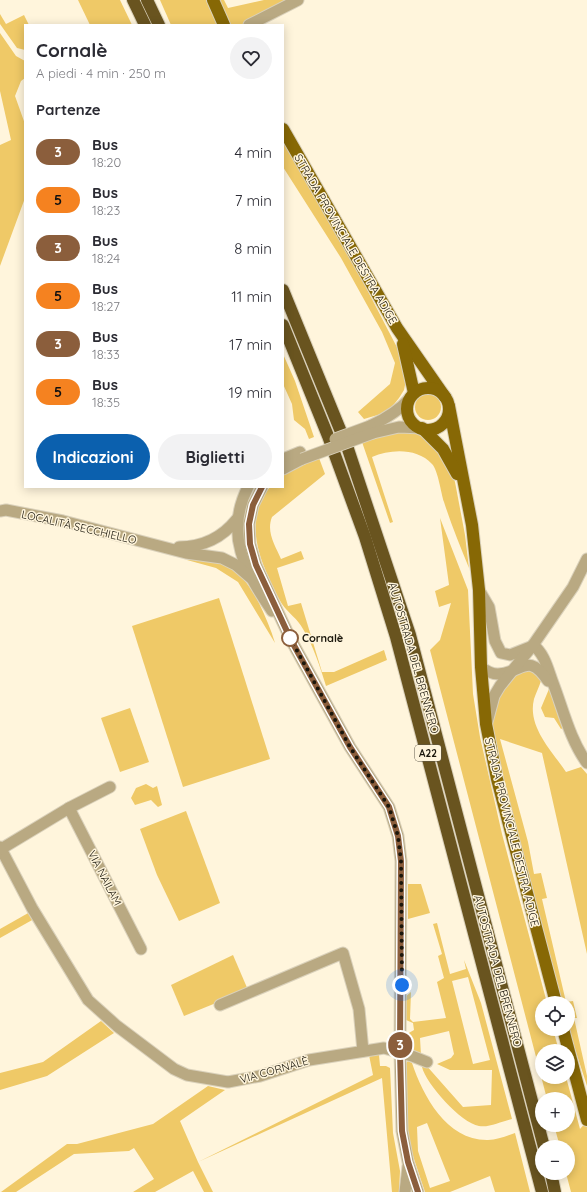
<!DOCTYPE html>
<html lang="it">
<head>
<meta charset="utf-8">
<style>
  body { margin:0; font-family:Quicksand,sans-serif; background:#f2f2f3; color:#2b2b33; height:100vh; display:flex; flex-direction:column; font-size:15px; white-space:nowrap }
  * { box-sizing:border-box; margin:0 }
  p { font-size:13px; color:#7c7c81 }
  .icon { flex:none; width:22px; height:22px; fill:none; stroke:currentColor; stroke-width:2; stroke-linecap:round; stroke-linejoin:round }
  .map { position:relative; flex:1; overflow:hidden }
  .panel { position:absolute; left:24px; top:24px; width:260px; height:464px; display:flex; flex-direction:column; background:#fff; border-radius:0px; box-shadow:0 2px 10px #0003 }
  .panel>* { flex:none }
  .badge { padding:0 8px; border-radius:13px; font-size:14px; line-height:26px }
  .buttons { position:absolute; left:535px; top:996px; display:grid; gap:8px }
  .buttons a { display:grid; place-items:center; width:40px; height:40px; border-radius:50%; background:#fff; box-shadow:0 2px 10px #0003; font-size:20px }
  .you { position:absolute; width:20px; height:20px; margin:-10px; border:3px solid #fff; border-radius:50%; background:#1a73e8; box-shadow:0 0 0 6px #1a73e833 }
  .map>.badge { position:absolute; translate:-50% -50%; box-shadow:0 0 0 2px #fff }
  h2 { padding:0 12px; font-size:15px; line-height:36px }
  .round { display:grid; place-items:center; flex:none; width:42px; height:42px; border-radius:21px; background:#f2f2f3 }
  .summary { display:flex; align-items:center; justify-content:space-between; height:68px; padding:0 12px }
  h1 { font-size:19px; font-weight:700; line-height:30px }
  .primary-button { display:flex; gap:8px; margin-top:auto; padding:8px 12px }
  .primary-button a { flex:1; height:46px; border-radius:24px; background:#0b60ae; color:#fff; font-size:16px; font-weight:700; line-height:46px; text-align:center }
  .primary-button a+a { background:#f2f2f3; color:#2b2b33 }
  ul { padding:0; list-style:none }
  li { display:flex; align-items:center; gap:12px; height:48px; padding:0 12px }
  li div { flex:1 }
  li b { display:block; font-size:15px }
  li em { font-style:normal }
  li .badge { min-width:44px; font-weight:700; text-align:center }
  .map>svg:first-child { display:block }
  .green { fill:#efc967; fill-rule:evenodd }
  .lines { fill:none; stroke-linecap:round; stroke-linejoin:round }
  .minor-casing { stroke:#dad1bb; stroke-width:13 }
  .major-casing { stroke:#dad1bb; stroke-width:14 }
  .highway-casing { stroke:#dad1bb; stroke-width:14 }
  .minor { stroke:#b9a982; stroke-width:11 }
  .major { stroke:#876805; stroke-width:12 }
  .highway { stroke:#69541f; stroke-width:12 }
  .minor-bridge-casing { stroke:#dad1bb; stroke-width:13; stroke-linecap:butt }
  .minor-bridge { stroke:#b9a982; stroke-width:11 }
  .line-casing { stroke:#fff; stroke-width:9 }
  .line { stroke:#8b5e3c; stroke-width:6 }
  .walk { stroke:#1a160b; stroke-width:4; stroke-dasharray:0 7.2 }
  .stop-dot { fill:#fff; stroke:#8b5e3c; stroke-width:2 }
  .labels { text-anchor:middle; dominant-baseline:central; stroke-width:3; stroke-linejoin:round; paint-order:stroke }
  .shield { fill:#fff5dc; stroke:#5f594a; stroke-width:1 }
  .shield-label { font-size:10px; font-weight:bold; fill:#1a160b }
  .street-label { font-size:11px; fill:#1a160b; stroke:#fff5dc }
  .stop-label { font-size:11px; font-weight:bold; fill:#1a160b; stroke:#fff5dc; text-anchor:start }
</style>
</head>
<body>
<div class="map">
<svg width="587" height="1192" viewBox="0 0 587 1192">
  <rect width="100%" height="100%" fill="#fff5dc"/>
  <g class="green">
    <polygon points="78,0 120,0 132,25 90,25"/>
    <polygon points="160,0 206,0 217,25 171,25"/>
    <polygon points="217,0 224,0 228,8 264,0 288,0 243,25 229,24"/>
    <polygon points="0,14 6,24 24,15 29,25 25,25 25,50 17,48 0,24"/>
    <polygon points="0,33 16,56 25,61 25,78 21,81 15,96 25,124 25,198 0,266 0,145 11,140 0,91"/>
    <polygon points="283,141 345,247 403,359 406,380 404,390 399,398 391,408 381,414 364,419 358,412 390,384 395,363 382,332 341,258 283,167"/>
    <polygon points="283,354 295,381 314,437 309,439 305,429 294,420 292,404 283,384"/>
    <circle cx="428" cy="407" r="13"/>
    <path d="M400 432 416 433 426 438 449 464 455 482 465 535 469 568C460 546 451 524 444 502 441 493 438 470 432 464 417 448 391 449 372 457L393 522 390 523 362 442Z"/>
    <path d="M319 458 325 474 272 517C266 532 275 545 281 559L301 551 304 559 277 568 288 606 301 603 322 672H334L384 650 387 660 326 686C320 667 314 647 303 629 298 619 288 613 282 604 276 595 272 585 268 576 255 547 247 514 270 487H283V475L304 463Z"/>
    <polygon points="440,518 468,590 473,694 480,737 502,834 547,1003 542,1003 542,1029 553,1029 559,1051 542,1051 542,1077 566,1077 580,1129 587,1121 587,1192 571,1192 566,1173 568,1173 568,1147 560,1147 554,1125 568,1125 568,1099 547,1099 430,650 440,640 451,603 439,607 435,591 449,585"/>
    <path d="M190 559C228 561 241 569 259 603 265 616 271 629 275 643L238 582 216 568 187 560Z"/>
    <polygon points="219,598 270,759 183,787 132,626"/>
    <path d="M529 670 536 673 541 681C539 687 536 693 534 699 527 727 552 751 566 772L581 767 587 774V954L542 753 500 739 528 842 534 874 541 873 547 898 542 899 566 1002 573 1001 577 1018H574L587 1076V1086L568 1027V1003H561L510 808 493 729C490 706 503 690 516 673Z"/>
    <polygon points="549,689 563,728 561,729 554,718 545,717 541,708"/>
    <polygon points="130,708 149,762 120,772 101,718"/>
    <polygon points="146,784 153,788 157,786 162,805 158,807 151,800 135,805 131,798 136,788"/>
    <polygon points="186,811 220,903 179,921 157,875 140,829"/>
    <polygon points="408,884 421,884 430,913 408,919"/>
    <polygon points="30,912 34,919 0,938 0,929"/>
    <path d="M437 923 450 974 466 969 464 960 481 1003 512 1119C502 1121 489 1128 479 1126 461 1123 426 1084 422 1067L425 1064 463 1107 491 1105 492 1070H450L437 1064 451 1058 454 1054 449 1031 420 1038 421 1055 406 1048 407 1034 414 1030 413 1023 406 1020 405 997 411 992 410 1019 413 1022 446 1018 437 982 444 978 438 956 442 954 433 924ZM468 977 490 1060 473 1064 452 981Z"/>
    <polygon points="233,955 248,990 184,1016 171,985"/>
    <polygon points="101,1021 114,1033 47,1076 0,1090 0,1073 43,1062"/>
    <polygon points="369,1055 379,1055 380,1066 386,1066 390,1068 393,1133 400,1171 399,1192 392,1192 382,1078 198,1162 213,1192 204,1192 193,1171 155,1192 133,1192 154,1179 134,1148 129,1151 74,1154 16,1192 1,1192 67,1144 77,1144 153,1124 208,1086 225,1090 180,1121 198,1162 373,1075"/>
    <path d="M408 1061 412 1063C423 1096 447 1141 488 1140 497 1140 506 1136 515 1133L530 1192H495L490 1176 450 1192H425L410 1147 406 1115 405 1064ZM427 1123 450 1181 430 1188 418 1151 417 1127Z"/>
  </g>
  <g class="lines">
    <g class="minor-casing">
      <g id="minor">
        <polyline points="249,25 298,0"/>
        <path d="M370 426C385 419 400 410 410 398"/>
        <polyline points="373,433 399,427 422,428"/>
        <polyline points="283,459 300,452"/>
        <polyline points="283,469 302,459"/>
        <path d="M248 487C224 534 245 571 272 611"/>
        <polyline points="262,487 253,505 249,524 250,544 256,565 291,640 350,747 389,807 398,836 401,861 400,1052 402,1131 408,1162 418,1192"/>
        <polyline points="0,511 6,510 63,521 186,553 222,558 236,565 251,578"/>
        <path d="M179 547C203 547 222 538 237 519"/>
        <polyline points="479,590 489,607 495,641 501,653 510,655 530,647"/>
        <path d="M533 645C545 654 548 670 553 683 563 709 570 740 587 763"/>
        <path d="M481 667C486 671 492 674 498 674 522 673 528 651 548 681"/>
        <polyline points="487,722 494,696 500,686 533,645 573,587 587,559"/>
        <polyline points="69,808 141,949"/>
        <polyline points="0,847 32,908 88,1000 117,1026 174,1069 187,1075 228,1082 260,1076 309,1060 384,1048 412,1056 427,1062"/>
        <polyline points="1,849 69,808 110,787"/>
        <polyline points="220,1005 343,953 359,1009 363,1051"/>
        <polyline points="405,1192 408,1166"/>
      </g>
    </g>
    <g class="major-casing">
      <g id="major">
        <polyline points="213,0 224,25"/>
        <polyline points="283,129 397,328 445,397"/>
        <polyline points="403,344 414,393"/>
        <circle cx="428" cy="409" r="21"/>
        <polyline points="449,406 472,525 479,590 481,667 486,724 497,779 556,1003"/>
        <polyline points="422,428 443,449 457,474"/>
        <polyline points="563,1029 587,1120"/>
      </g>
    </g>
    <g class="highway-casing">
      <g id="highway">
        <polyline points="133,0 145,25"/>
        <polyline points="147,0 159,25"/>
        <polyline points="283,290 348,449 410,635 544,1147"/>
        <polyline points="283,325 328,436 365,537 396,637 542,1192"/>
        <polyline points="551,1173 555,1192"/>
      </g>
    </g>
    <use href="#minor" class="minor"/>
    <use href="#major" class="major"/>
    <use href="#highway" class="highway"/>
    <g class="minor-bridge-casing">
      <g id="minor-bridge">
        <polyline points="335,439 370,426"/>
        <polyline points="302,459 373,433"/>
      </g>
    </g>
    <use href="#minor-bridge" class="minor-bridge"/>
  </g>
  <g class="lines">
    <g class="line-casing">
      <polyline id="line" points="262,487 253,505 249,524 250,544 256,565 291,640 350,747 389,807 398,836 401,861 400,1052 402,1131 408,1162 418,1192"/>
    </g>
    <use href="#line" class="line"/>
    <polyline class="walk" points="290,638 350,747 389,807 398,836 401,861 402,985"/>
  </g>
  <circle class="stop-dot" cx="290" cy="638" r="8"/>
  <g class="labels">
    <rect class="shield" x="415" y="745" width="26" height="16" rx="3"/>
    <g class="shield-label">
      <text x="428" y="753">A22</text>
    </g>
    <g class="street-label">
      <text transform="translate(346 239) rotate(60)">STRADA PROVINCIALE DESTRA ADIGE</text>
      <text transform="translate(79 527) rotate(13)">LOCALITÀ SECCHIELLO</text>
      <text transform="translate(414 658) rotate(74)">AUTOSTRADA DEL BRENNERO</text>
      <text transform="translate(512 832) rotate(76)">STRADA PROVINCIALE DESTRA ADIGE</text>
      <text transform="translate(105 878) rotate(63)">VIA NAILAM</text>
      <text transform="translate(498 971) rotate(75)">AUTOSTRADA DEL BRENNERO</text>
      <text transform="translate(274 1070) rotate(-16)">VIA CORNALÈ</text>
    </g>
    <g class="stop-label">
      <text x="302" y="638">Cornalè</text>
    </g>
  </g>
</svg>
<div class="buttons">
<a><svg class="icon" aria-label="locate" viewBox="0 0 24 24"><circle cx="12" cy="12" r="6"/><path d="M12 2v4M12 18v4M2 12h4M18 12h4"/></svg></a>
<a><svg class="icon" aria-label="layers" viewBox="0 0 24 24"><path d="M12 4l9 5-9 5-9-5zM3 14l9 5 9-5"/></svg></a>
<a>+</a>
<a>−</a>
</div>
<div class="you" style="left:402px;top:985px"></div>
<b class="badge" style="left:400px;top:1045px;background:#8b5e3c;color:#fff">3</b>
<section class="panel">
<div class="summary"><div><h1>Cornalè</h1><p>A piedi · 4 min · 250 m</p></div><a class="round"><svg class="icon" aria-label="heart" viewBox="0 0 24 24"><path d="M12 20l-8-8c-3-5 5-10 8-4 3-6 11-1 8 4z"/></svg></a></div>
<h2>Partenze</h2>
<ul>
<li><span class="badge" style="background:#8b5e3c;color:#fff">3</span><div><b>Bus</b><p>18:20</p></div><em>4 min</em></li>
<li><span class="badge" style="background:#f58220;color:#111">5</span><div><b>Bus</b><p>18:23</p></div><em>7 min</em></li>
<li><span class="badge" style="background:#8b5e3c;color:#fff">3</span><div><b>Bus</b><p>18:24</p></div><em>8 min</em></li>
<li><span class="badge" style="background:#f58220;color:#111">5</span><div><b>Bus</b><p>18:27</p></div><em>11 min</em></li>
<li><span class="badge" style="background:#8b5e3c;color:#fff">3</span><div><b>Bus</b><p>18:33</p></div><em>17 min</em></li>
<li><span class="badge" style="background:#f58220;color:#111">5</span><div><b>Bus</b><p>18:35</p></div><em>19 min</em></li>
</ul>
<div class="primary-button"><a>Indicazioni</a><a>Biglietti</a></div>
</section>
</div>
</body>
</html>
